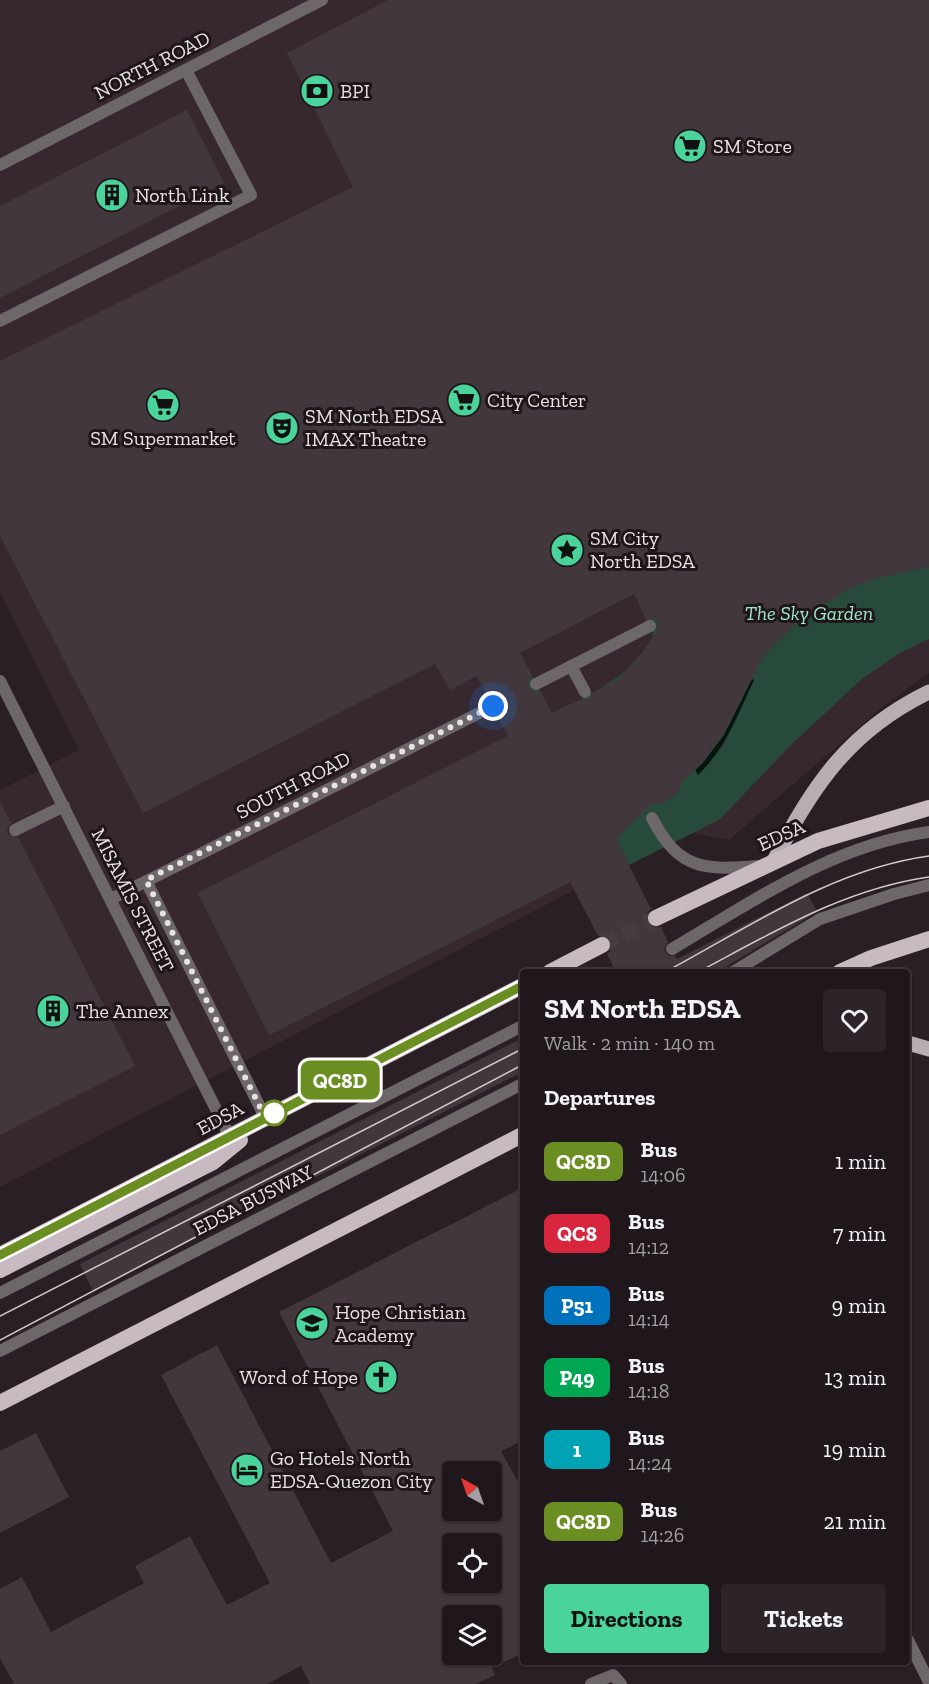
<!DOCTYPE html>
<html lang="en">
<head>
<meta charset="utf-8">
<style>
  body { margin:0; font-family:"Zilla Slab",serif; background:#2c2428; color:#f1f3f6; height:100vh; display:flex; flex-direction:column; font-size:22px; white-space:nowrap }
  * { box-sizing:border-box; margin:0 }
  p { font-size:20px; color:#a19fa3 }
  .icon { flex:none; width:33px; height:33px; fill:none; stroke:currentColor; stroke-width:2; stroke-linecap:round; stroke-linejoin:round }
  .map { position:relative; flex:1; overflow:hidden }
  .drawer { position:absolute; left:520px; top:969px; width:390px; height:696px; display:flex; flex-direction:column; background:#1f171b; border-radius:6px; box-shadow:0 2px 4px #0004,0 0 0 2px #3c363a }
  .drawer>* { flex:none }
  .badge { padding:0 12px; border-radius:9px; font-size:21px; line-height:39px }
  .needle { width:39px; rotate:320deg }
  .tools { position:absolute; left:442px; top:1461px; display:grid; gap:12px }
  .tools a { display:grid; place-items:center; width:60px; height:60px; border-radius:6px; background:#1f171b; box-shadow:0 2px 4px #0004,0 0 0 2px #3c363a; font-size:30px }
  .you { position:absolute; width:30px; height:30px; margin:-15px; border:4px solid #fff; border-radius:50%; background:#1a73e8; box-shadow:0 0 0 9px #1a73e833 }
  .map>.badge { position:absolute; translate:-50% -50%; box-shadow:0 0 0 3px #fff }
  h2 { padding:0 24px; font-size:22px; line-height:54px }
  .round { display:grid; place-items:center; flex:none; width:63px; height:63px; border-radius:6px; background:#2c2428 }
  .summary { display:flex; align-items:center; justify-content:space-between; height:102px; padding:0 24px }
  h1 { font-size:28px; font-weight:800; line-height:45px }
  .cta { display:flex; gap:12px; margin-top:auto; padding:12px 24px }
  .cta a { flex:1; height:69px; border-radius:6px; background:#4ad49c; color:#111; font-size:24px; font-weight:800; line-height:69px; text-align:center }
  .cta a+a { background:#2c2428; color:#f1f3f6 }
  ul { padding:0; list-style:none }
  li { display:flex; align-items:center; gap:18px; height:72px; padding:0 24px }
  li div { flex:1 }
  li b { display:block; font-size:22px }
  li em { font-style:normal }
  li .badge { min-width:66px; font-weight:700; text-align:center }
  .map>svg:first-child { display:block }
  .built { fill:#37272f }
  .green { fill:#284a3a; fill-rule:evenodd }
  .water { fill:#00180c }
  .building { fill:#42373c; fill-rule:evenodd }
  .lines { fill:none; stroke-linecap:round; stroke-linejoin:round }
  .trunk-tunnel { stroke:#463c41; stroke-width:16; stroke-dasharray:16 8; stroke-linecap:butt }
  .service { stroke:#6d676a; stroke-width:12 }
  .minor { stroke:#6d676a; stroke-width:12 }
  .primary { stroke:#b8adb2; stroke-width:15 }
  .trunk { stroke:#c7bac0; stroke-width:16 }
  .tram { stroke:#d1cacd; stroke-width:1.5 }
  .line-casing { stroke:#fff; stroke-width:14 }
  .line { stroke:#6b8e23; stroke-width:9 }
  .walk { stroke:#e9e2e5; stroke-width:6; stroke-dasharray:0 10.8 }
  .stop-dot { fill:#fff; stroke:#6b8e23; stroke-width:3 }
  .labels { text-anchor:middle; dominant-baseline:central; stroke-width:6; stroke-linejoin:round; paint-order:stroke }
  .street-label { font-size:20px; fill:#e9e2e5; stroke:#1f161a }
  .poi-label { font-size:20px; fill:#e9e2e5; stroke:#1f161a; text-anchor:start }
  .park-label { font-size:20px; font-style:italic; fill:#9fe7c4; stroke:#1f161a }
</style>
</head>
<body>
<div class="map">
<svg width="929" height="1684" viewBox="0 0 929 1684">
  <rect width="100%" height="100%" fill="#291f24"/>
  <polygon class="built" points="0,0 929,0 929,673 880,709 729,840 687,832 0,1187 0,790 79,750 0,593"/>
  <path class="green" d="M929 454V639L898 654 862 679 793 743 719 820 629 865 624 855 269 1035 198 893 508 736 477 676 520 653 552 713C598 691 625 680 654 636L639 605ZM754 679 724 744 698 775 686 749Z"/>
  <path class="water" d="M730 669 754 680C738 714 726 748 698 775L686 749Z"/>
  <g class="building">
    <path d="M388 0H929V567L877 578 850 588 799 620 764 655 724 735 702 764 683 781 676 795 663 803 650 805 616 839 651 909 647 913 646 922 651 927H661L668 942 664 950 669 956H675L677 959 807 893 817 912 717 972H616L607 954 611 950 612 941 607 936H598L570 882 269 1035 198 893 508 736 497 713 500 710 501 703 497 699H489L477 676 450 690 435 664 143 813 0 536V361L353 187 287 53ZM634 594 646 619H654L658 623 657 630 646 648 619 679 593 693 589 699H581L552 713 540 691 535 692 529 688 528 683 532 677 520 653Z"/>
    <polygon points="187,110 224,183 0,298 0,206"/>
    <polygon points="0,801 11,823 7,829 8,834 18,837 135,1066 0,1135"/>
    <polygon points="524,1037 524,1071 93,1291 80,1264"/>
    <path d="M524 1187V1440L501 1451 524 1493V1652L492 1668 495 1675 476 1684H310L301 1666 267 1684H14L0 1658V1589L22 1577 51 1632 144 1583 135 1566 190 1536 227 1605 270 1583 161 1375 217 1345 331 1563 393 1531 279 1312ZM453 1472H492V1510H453ZM453 1544H492V1582H453ZM453 1616H492V1654H453Z"/>
    <polygon points="36,1433 69,1497 0,1533 0,1451"/>
  </g>
  <g class="lines">
    <polyline class="trunk-tunnel" points="602,945 656,918"/>
    <g class="service">
      <polyline points="0,165 322,0"/>
      <polyline points="0,321 251,195 186,70"/>
      <polyline points="571,666 585,692"/>
      <polyline points="536,684 650,626"/>
      <path d="M652 818C679 871 705 870 759 866"/>
      <polyline points="15,830 64,806"/>
      <polyline points="111,899 493,706"/>
      <path d="M672 949C753 901 833 845 929 832"/>
      <polyline points="733,972 820,919 894,894 929,885"/>
      <polyline points="0,1293 524,1025"/>
      <polyline points="0,1351 524,1083"/>
    </g>
    <g class="minor">
      <polyline points="0,681 230,1137"/>
      <polyline points="146,881 265,1117"/>
      <polyline points="908,1640 929,1682"/>
      <polyline points="591,1684 613,1675 621,1684"/>
    </g>
    <g class="primary">
      <path d="M775 859C813 784 851 730 929 692"/>
      <polyline points="908,1043 929,1049"/>
    </g>
    <g class="trunk">
      <polyline points="656,918 818,841 929,808"/>
      <polyline points="550,972 602,945"/>
      <polyline points="840,972 871,958 929,939"/>
      <polyline points="0,1255 524,985"/>
      <polyline points="0,1270 213,1162 240,1140"/>
      <polyline points="0,1403 524,1134"/>
    </g>
    <g class="tram">
      <path d="M665 972C749 927 833 869 929 856"/>
      <path d="M698 972C772 933 844 889 929 877"/>
      <polyline points="0,1316 524,1048"/>
      <polyline points="0,1340 524,1064"/>
    </g>
  </g>
  <g class="lines">
    <g class="line-casing">
      <polyline id="line" points="0,1255 524,985"/>
    </g>
    <use href="#line" class="line"/>
    <polyline class="walk" points="274,1113 265,1117 146,880 493,706"/>
  </g>
  <defs>
    <g id="bank-disc" transform="scale(1.725)"><circle r="9.5" fill="#4ad49c" stroke="#1f161a"/><path d="M-6-4H6V4H-6ZM0-2.3a2.3 2.3 0 1 0 0 4.6a2.3 2.3 0 1 0 0-4.6Z" fill="#111"/></g>
    <g id="supermarket-disc" transform="scale(1.725)"><circle r="9.5" fill="#4ad49c" stroke="#1f161a"/><path d="M-6-5.5h2.5l.6 2H6L4.5 2H-2.5L-4.4-4H-6ZM-1.5 3.2a1.3 1.3 0 1 0 .1 0ZM3 3.2a1.3 1.3 0 1 0 .1 0Z" fill="#111"/></g>
    <g id="building-disc" transform="scale(1.725)"><circle r="9.5" fill="#4ad49c" stroke="#1f161a"/><path d="M-4-6H4V6H1V3H-1V6H-4ZM-2.5-4.3h1.7v1.8h-1.7ZM.8-4.3h1.7v1.8H.8ZM-2.5-1h1.7V.8h-1.7ZM.8-1h1.7V.8H.8Z" fill="#111"/></g>
    <g id="theatre-disc" transform="scale(1.725)"><circle r="9.5" fill="#4ad49c" stroke="#1f161a"/><path d="M-5-5.5Q0-4 5-5.5V0Q5 5 0 6Q-5 5-5 0ZM-3.3-2.5H-1v1.5H-3.3ZM1-2.5H3.3v1.5H1ZM-2.8 1Q0 5.5 2.8 1Z" fill="#111"/></g>
    <g id="sight-disc" transform="scale(1.725)"><circle r="9.5" fill="#4ad49c" stroke="#1f161a"/><path d="M0-6L1.8-2.2L6-1.7L2.9 1.2L3.7 5.4L0 3.3L-3.7 5.4L-2.9 1.2L-6-1.7L-1.8-2.2Z" fill="#111"/></g>
    <g id="school-disc" transform="scale(1.725)"><circle r="9.5" fill="#4ad49c" stroke="#1f161a"/><path d="M0-5L7-2L0 1L-7-2ZM-4 1L0 2.5L4 1V4Q0 6-4 4Z" fill="#111"/></g>
    <g id="church-disc" transform="scale(1.725)"><circle r="9.5" fill="#4ad49c" stroke="#1f161a"/><path d="M-1.2-6h2.4v3.5h3.3v2.4h-3.3V6h-2.4V-.1h-3.3v-2.4h3.3Z" fill="#111"/></g>
    <g id="hotel-disc" transform="scale(1.725)"><circle r="9.5" fill="#4ad49c" stroke="#1f161a"/><path d="M-6-4.5h1.5V1H6V5H4.5V3h-9V5H-6ZM-4 0a1.8 1.8 0 1 1 3.6 0ZM.5 0V-2.5h3Q6-2.5 6 0Z" fill="#111"/></g>
  </defs>
  <g fill-rule="evenodd">
    <use href="#bank-disc" x="317" y="91"/>
    <use href="#supermarket-disc" x="690" y="146"/>
    <use href="#building-disc" x="112" y="195"/>
    <use href="#supermarket-disc" x="464" y="400"/>
    <use href="#supermarket-disc" x="163" y="405"/>
    <use href="#theatre-disc" x="282" y="428"/>
    <use href="#sight-disc" x="567" y="550"/>
    <use href="#building-disc" x="53" y="1011"/>
    <use href="#school-disc" x="312" y="1323"/>
    <use href="#church-disc" x="381" y="1377"/>
    <use href="#hotel-disc" x="247" y="1470"/>
  </g>
  <circle class="stop-dot" cx="274" cy="1113" r="12"/>
  <g class="labels">
    <g class="street-label">
      <text transform="translate(152 65) rotate(-27)">NORTH ROAD</text>
      <text transform="translate(293 785) rotate(-27)">SOUTH ROAD</text>
      <text transform="translate(781 835) rotate(-24)">EDSA</text>
      <text transform="translate(133 900) rotate(63)">MISAMIS STREET</text>
      <text transform="translate(220 1118) rotate(-28)">EDSA</text>
      <text transform="translate(253 1200) rotate(-27)">EDSA BUSWAY</text>
    </g>
    <g class="poi-label">
      <text x="340" y="91">BPI</text>
      <text x="713" y="146">SM Store</text>
      <text x="135" y="195">North Link</text>
      <text x="487" y="400">City Center</text>
      <text x="305" y="416">SM North EDSA<tspan x="305" dy="23">IMAX Theatre</tspan></text>
      <text x="163" y="438" text-anchor="middle">SM Supermarket</text>
      <text x="590" y="538">SM City<tspan x="590" dy="23">North EDSA</tspan></text>
      <text x="76" y="1011">The Annex</text>
      <text x="335" y="1312">Hope Christian<tspan x="335" dy="23">Academy</tspan></text>
      <text x="358" y="1377" text-anchor="end">Word of Hope</text>
      <text x="270" y="1458">Go Hotels North<tspan x="270" dy="23">EDSA-Quezon City</tspan></text>
    </g>
    <g class="park-label">
      <text x="809" y="613">The Sky Garden</text>
    </g>
  </g>
</svg>
<div class="tools">
<a><svg class="needle" viewBox="-14 -14 28 28"><path d="M0-13l5 13h-10z" fill="#e53935"/><path d="M0 13l5-13h-10z" fill="#a19fa3"/></svg></a>
<a><svg class="icon" aria-label="locate" viewBox="0 0 24 24"><circle cx="12" cy="12" r="6"/><path d="M12 2v4M12 18v4M2 12h4M18 12h4"/></svg></a>
<a><svg class="icon" aria-label="layers" viewBox="0 0 24 24"><path d="M12 4l9 5-9 5-9-5zM3 14l9 5 9-5"/></svg></a>
</div>
<div class="you" style="left:493px;top:706px"></div>
<b class="badge" style="left:340px;top:1080px;background:#6b8e23;color:#fff">QC8D</b>
<section class="drawer">
<div class="summary"><div><h1>SM North EDSA</h1><p>Walk · 2 min · 140 m</p></div><a class="round"><svg class="icon" aria-label="heart" viewBox="0 0 24 24"><path d="M12 20l-8-8c-3-5 5-10 8-4 3-6 11-1 8 4z"/></svg></a></div>
<h2>Departures</h2>
<ul>
<li><span class="badge" style="background:#6b8e23;color:#fff">QC8D</span><div><b>Bus</b><p>14:06</p></div><em>1 min</em></li>
<li><span class="badge" style="background:#d7263d;color:#fff">QC8</span><div><b>Bus</b><p>14:12</p></div><em>7 min</em></li>
<li><span class="badge" style="background:#0072bc;color:#fff">P51</span><div><b>Bus</b><p>14:14</p></div><em>9 min</em></li>
<li><span class="badge" style="background:#00a651;color:#fff">P49</span><div><b>Bus</b><p>14:18</p></div><em>13 min</em></li>
<li><span class="badge" style="background:#00a3b4;color:#fff">1</span><div><b>Bus</b><p>14:24</p></div><em>19 min</em></li>
<li><span class="badge" style="background:#6b8e23;color:#fff">QC8D</span><div><b>Bus</b><p>14:26</p></div><em>21 min</em></li>
</ul>
<div class="cta"><a>Directions</a><a>Tickets</a></div>
</section>
</div>
</body>
</html>
